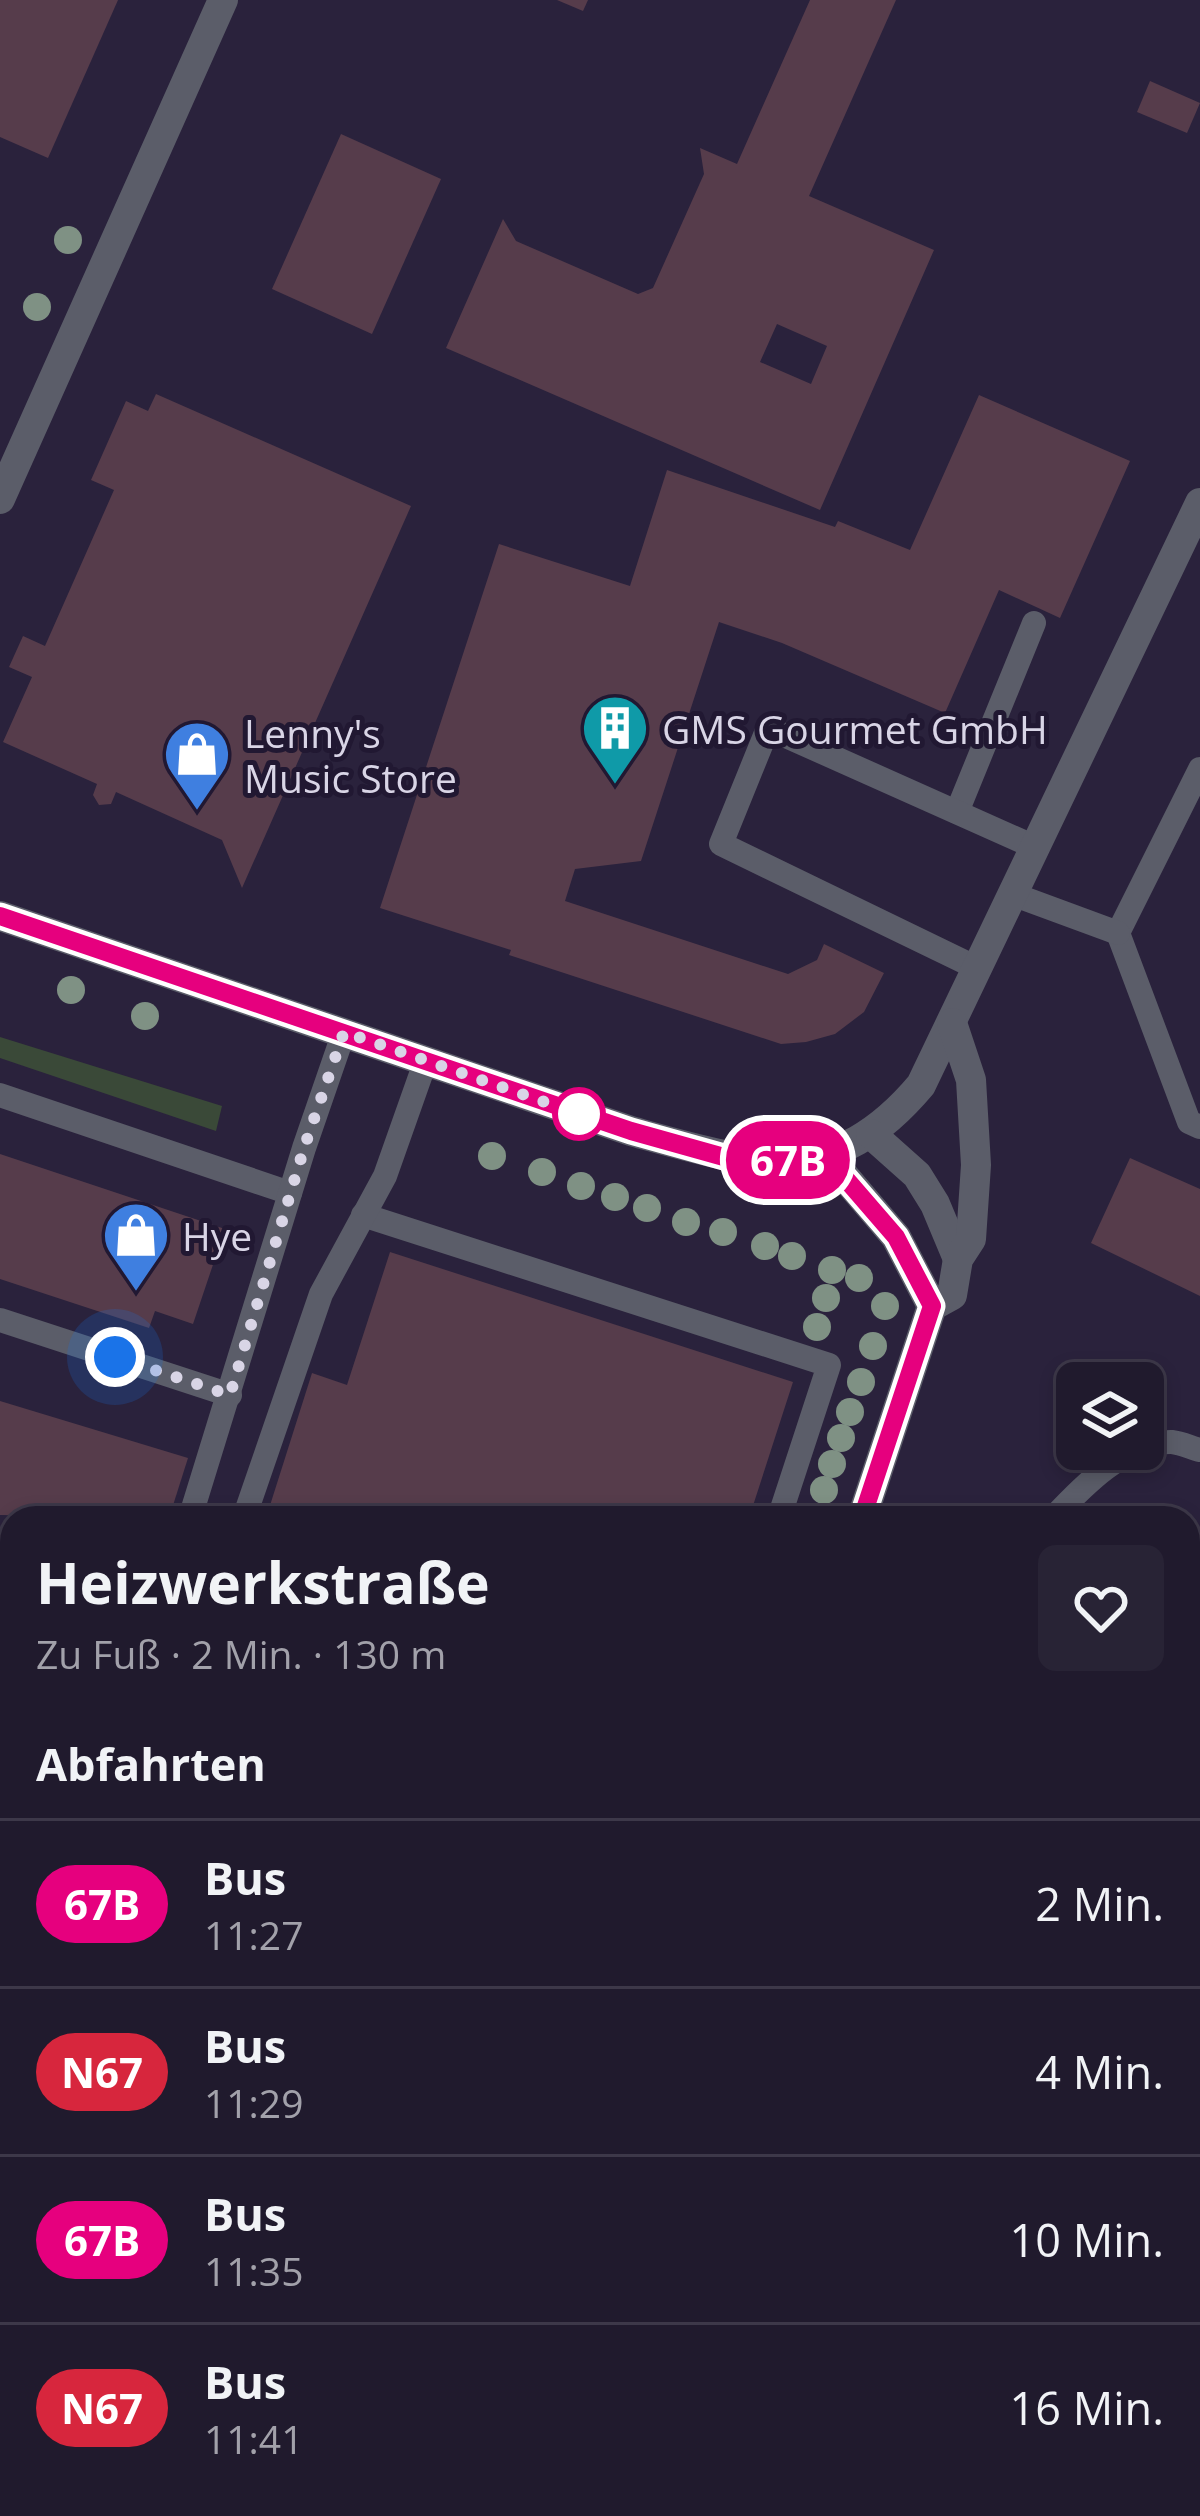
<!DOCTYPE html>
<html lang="de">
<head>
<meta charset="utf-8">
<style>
  body { margin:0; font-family:"Open Sans",sans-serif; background:#282335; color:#f1f3f6; height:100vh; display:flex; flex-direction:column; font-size:45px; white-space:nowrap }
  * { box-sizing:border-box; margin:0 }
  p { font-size:39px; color:#a2a1aa }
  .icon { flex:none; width:66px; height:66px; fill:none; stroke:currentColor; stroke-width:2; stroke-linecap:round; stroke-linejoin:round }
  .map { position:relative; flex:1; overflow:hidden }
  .side { position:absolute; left:0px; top:1506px; width:1200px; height:1011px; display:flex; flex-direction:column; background:#201a2d; border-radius:36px 36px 0 0; box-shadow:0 6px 18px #0003,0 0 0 3px #3d3849 }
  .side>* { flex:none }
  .badge { padding:0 24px; border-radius:39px; font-size:42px; line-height:78px }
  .controls { position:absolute; left:1056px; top:1362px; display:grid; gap:24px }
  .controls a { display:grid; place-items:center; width:108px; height:108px; border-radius:18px; background:#201a2d; box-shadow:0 6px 18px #0003,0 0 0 3px #3d3849; font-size:60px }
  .you { position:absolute; width:60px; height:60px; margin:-30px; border:9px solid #fff; border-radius:50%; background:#1a73e8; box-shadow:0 0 0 18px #1a73e833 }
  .map>.badge { position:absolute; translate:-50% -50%; box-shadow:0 0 0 6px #fff }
  h2 { padding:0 36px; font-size:45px; line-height:108px }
  .round { display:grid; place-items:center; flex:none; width:126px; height:126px; border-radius:18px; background:#282335 }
  .headline { display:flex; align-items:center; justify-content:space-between; height:204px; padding:0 36px }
  h1 { font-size:57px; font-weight:700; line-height:90px }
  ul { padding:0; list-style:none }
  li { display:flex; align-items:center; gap:36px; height:168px; padding:0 36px; border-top:3px solid #3d3849 }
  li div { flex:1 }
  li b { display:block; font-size:45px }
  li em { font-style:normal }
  li .badge { min-width:132px; font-weight:700; text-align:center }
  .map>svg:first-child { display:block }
  .green { fill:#3a4938 }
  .building { fill:#563c4b; fill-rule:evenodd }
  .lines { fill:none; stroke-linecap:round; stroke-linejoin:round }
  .service { stroke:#5b5d69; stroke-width:24 }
  .minor { stroke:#5b5d69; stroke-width:30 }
  .tree { fill:#7f9184 }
  .line-casing { stroke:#fff; stroke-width:27 }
  .line { stroke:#e6007e; stroke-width:18 }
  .walk { stroke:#d9d5e6; stroke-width:12; stroke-dasharray:0 21.6 }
  .stop-dot { fill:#fff; stroke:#e6007e; stroke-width:6 }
  .labels { text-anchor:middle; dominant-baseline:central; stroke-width:10; stroke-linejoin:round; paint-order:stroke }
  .poi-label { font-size:39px; fill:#d9d5e6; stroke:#211832; text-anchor:start }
</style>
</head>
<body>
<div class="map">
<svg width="1200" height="2516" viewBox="0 0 1200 2516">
  <rect width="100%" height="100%" fill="#2a223c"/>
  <polygon class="green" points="0,1037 222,1106 216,1131 0,1058"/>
  <g class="building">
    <polygon points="0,0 118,0 48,158 0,137"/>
    <polygon points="557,0 588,0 583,11"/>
    <path d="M810 0H896L809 196 934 250 820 510 446 348 503 219 516 241 638 294 653 288 704 174 700 148 737 164ZM777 324 827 346 811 384 760 362Z"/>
    <polygon points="1150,81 1200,103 1187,133 1137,112"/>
    <polygon points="341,134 441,179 372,334 272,289"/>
    <polygon points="156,394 411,506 242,888 222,840 116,792 111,804 99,805 93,795 97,784 3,742 32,677 9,667 23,636 45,646 114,490 91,480 126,401 148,411"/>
    <polygon points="979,395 1130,461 1060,618 999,590 945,713 782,643 719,622 641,861 575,869 565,901 788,974 817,960 824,944 884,973 864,1012 835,1034 806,1042 781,1044 509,955 511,950 380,908 499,544 630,586 667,470 835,527 838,521 910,550"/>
    <polygon points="0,1154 225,1229 193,1324 155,1311 149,1328 0,1279"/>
    <polygon points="1130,1158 1200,1189 1200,1296 1091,1243"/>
    <polygon points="390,1252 793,1382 749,1518 266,1518 312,1373 347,1385"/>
    <polygon points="0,1401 188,1458 169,1518 0,1515"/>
    <polygon points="1188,1578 1200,1582 1200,2516 779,2516 782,2505 1188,2505"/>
    <polygon points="0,1585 12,1589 12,2057 1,2090"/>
    <polygon points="12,2362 12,2505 395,2505 391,2516 0,2516 0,2395"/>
  </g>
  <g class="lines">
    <g class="service">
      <polyline points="1200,769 1118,933 1189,1122 1200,1127"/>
      <polyline points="957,812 1034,623"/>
      <polyline points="1015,895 1118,933"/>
      <polyline points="979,969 721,844 768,728 1037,848"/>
      <polyline points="0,1095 290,1193"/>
      <polyline points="363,1215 829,1365 779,1518"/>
      <polyline points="0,1320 230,1395"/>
      <polyline points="190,1518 304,1148 344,1032"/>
      <polyline points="244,1518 321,1294 385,1176 426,1060"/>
      <path d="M1053 1518C1082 1487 1126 1441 1172 1442 1181 1443 1192 1448 1200 1450"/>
      <polyline points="0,1552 12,1556"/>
      <polyline points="0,2236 12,2202"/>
      <polyline points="445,2516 448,2505"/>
      <polyline points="670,2516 674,2505"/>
    </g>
    <g class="minor">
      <polyline points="0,499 223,0"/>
      <path d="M0 916 631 1131C750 1164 831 1192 921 1085L1200 503"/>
      <polyline points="871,1134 917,1175 935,1204 958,1259"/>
      <polyline points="827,1156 896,1237 932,1306"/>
      <polyline points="862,1518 932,1306 952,1295 958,1259 971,1239 976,1165 971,1080 952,1023"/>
      <polyline points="533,2516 537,2505"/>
    </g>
  </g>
  <g class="tree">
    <circle cx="68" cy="240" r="14"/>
    <circle cx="37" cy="307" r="14"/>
    <circle cx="71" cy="990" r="14"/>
    <circle cx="145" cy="1016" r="14"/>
    <circle cx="492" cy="1156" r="14"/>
    <circle cx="542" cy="1172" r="14"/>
    <circle cx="581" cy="1186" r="14"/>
    <circle cx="615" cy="1197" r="14"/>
    <circle cx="647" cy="1208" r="14"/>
    <circle cx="686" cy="1222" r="14"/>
    <circle cx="723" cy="1232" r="14"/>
    <circle cx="765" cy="1246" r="14"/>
    <circle cx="792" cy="1256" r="14"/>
    <circle cx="832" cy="1270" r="14"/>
    <circle cx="859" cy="1278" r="14"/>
    <circle cx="826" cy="1298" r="14"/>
    <circle cx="885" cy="1306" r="14"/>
    <circle cx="817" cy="1327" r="14"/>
    <circle cx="873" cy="1346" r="14"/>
    <circle cx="861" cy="1382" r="14"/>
    <circle cx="850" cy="1412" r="14"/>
    <circle cx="841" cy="1438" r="14"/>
    <circle cx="832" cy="1464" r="14"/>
    <circle cx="824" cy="1490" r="14"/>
  </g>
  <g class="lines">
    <g class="line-casing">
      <polyline id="line" points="0,916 631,1131 731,1159 826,1156 896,1237 932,1306 862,1518"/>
    </g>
    <use href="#line" class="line"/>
    <polyline class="walk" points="115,1357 230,1395 304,1148 344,1032 585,1116 579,1114"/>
  </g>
  <defs>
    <g id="building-pin" transform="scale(3.45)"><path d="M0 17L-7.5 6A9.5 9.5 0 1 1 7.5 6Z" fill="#0f9aa8" stroke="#211832"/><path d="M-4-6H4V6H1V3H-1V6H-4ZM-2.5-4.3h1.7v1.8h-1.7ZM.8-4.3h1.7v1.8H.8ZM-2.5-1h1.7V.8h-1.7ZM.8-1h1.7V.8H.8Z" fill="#fff"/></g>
    <g id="shop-pin" transform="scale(3.45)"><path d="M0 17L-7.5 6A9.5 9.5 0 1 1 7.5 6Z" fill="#3f7fe0" stroke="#211832"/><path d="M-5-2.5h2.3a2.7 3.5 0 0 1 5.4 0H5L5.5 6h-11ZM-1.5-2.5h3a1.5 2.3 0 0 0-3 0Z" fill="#fff"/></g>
  </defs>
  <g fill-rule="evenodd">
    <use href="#building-pin" x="615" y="728"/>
    <use href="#shop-pin" x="197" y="754"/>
    <use href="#shop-pin" x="136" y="1235"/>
  </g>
  <circle class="stop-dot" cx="579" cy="1114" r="24"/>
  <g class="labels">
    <g class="poi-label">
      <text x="662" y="728">GMS Gourmet GmbH</text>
      <text x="244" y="732">Lenny's<tspan x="244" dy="45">Music Store</tspan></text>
      <text x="182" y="1235">Hye</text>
    </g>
  </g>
</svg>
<div class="controls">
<a><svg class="icon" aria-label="layers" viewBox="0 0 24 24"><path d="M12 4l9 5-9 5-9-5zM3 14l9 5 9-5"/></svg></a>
</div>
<div class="you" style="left:115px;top:1357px"></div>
<b class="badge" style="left:788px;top:1160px;background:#e6007e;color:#fff">67B</b>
<section class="side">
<div class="headline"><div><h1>Heizwerkstraße</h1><p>Zu Fuß · 2 Min. · 130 m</p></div><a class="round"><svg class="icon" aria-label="heart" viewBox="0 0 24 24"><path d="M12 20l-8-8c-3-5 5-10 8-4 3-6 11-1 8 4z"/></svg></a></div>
<h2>Abfahrten</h2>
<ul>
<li><span class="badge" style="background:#e6007e;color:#fff">67B</span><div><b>Bus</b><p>11:27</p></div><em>2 Min.</em></li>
<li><span class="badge" style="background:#d7263d;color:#fff">N67</span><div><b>Bus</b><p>11:29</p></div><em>4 Min.</em></li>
<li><span class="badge" style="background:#e6007e;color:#fff">67B</span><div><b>Bus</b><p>11:35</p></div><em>10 Min.</em></li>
<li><span class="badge" style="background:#d7263d;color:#fff">N67</span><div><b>Bus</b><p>11:41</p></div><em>16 Min.</em></li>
</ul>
</section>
</div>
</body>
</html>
